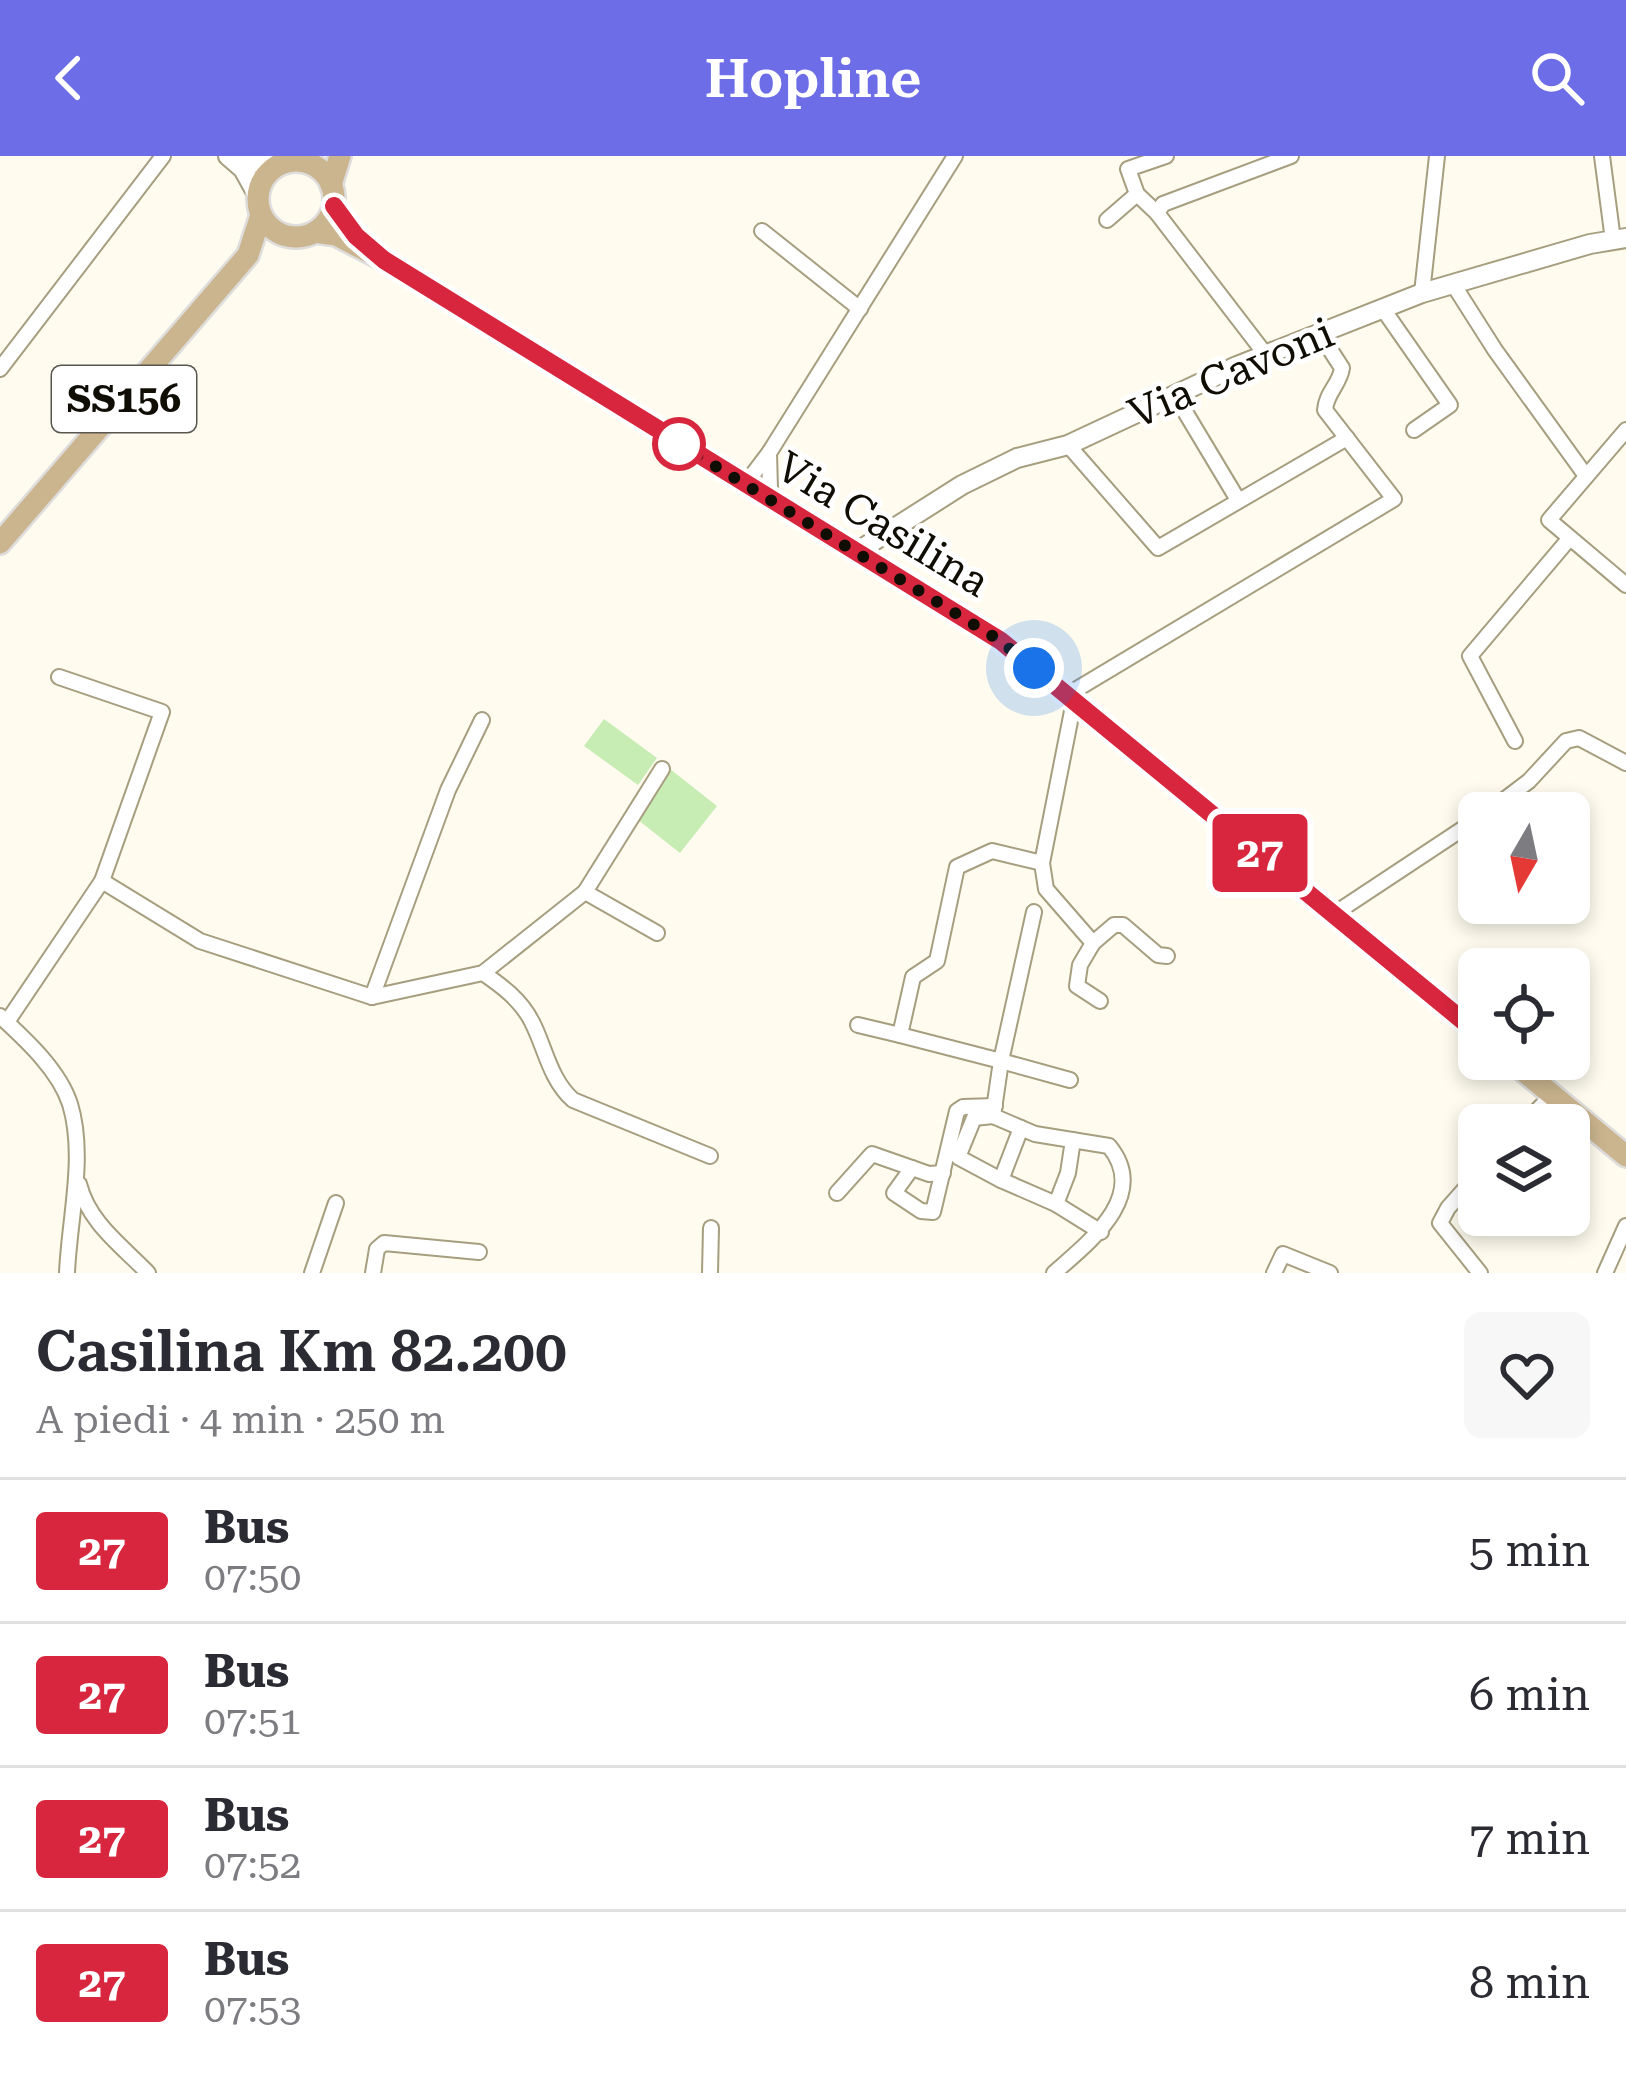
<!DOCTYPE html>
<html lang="it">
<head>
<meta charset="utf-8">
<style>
  body { margin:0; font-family:"Roboto Serif",serif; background:#f7f7f7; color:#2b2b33; height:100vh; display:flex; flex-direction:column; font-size:45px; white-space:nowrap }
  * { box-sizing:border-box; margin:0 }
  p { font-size:39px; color:#7c7c81 }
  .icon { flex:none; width:66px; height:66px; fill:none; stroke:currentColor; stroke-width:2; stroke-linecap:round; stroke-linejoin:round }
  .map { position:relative; height:1117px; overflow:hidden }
  .panel { display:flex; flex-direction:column; background:#fff; flex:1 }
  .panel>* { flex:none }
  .badge { padding:0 24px; border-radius:9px; font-size:42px; line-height:78px }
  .needle { width:78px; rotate:189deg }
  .tools { position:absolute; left:1458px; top:636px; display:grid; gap:24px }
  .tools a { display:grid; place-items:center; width:132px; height:132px; border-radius:18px; background:#fff; box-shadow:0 6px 18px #0003; font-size:60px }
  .you { position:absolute; width:60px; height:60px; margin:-30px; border:9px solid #fff; border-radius:50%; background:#1a73e8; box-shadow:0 0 0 18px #1a73e833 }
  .map>.badge { position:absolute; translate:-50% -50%; box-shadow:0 0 0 6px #fff }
  .round { display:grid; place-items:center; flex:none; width:126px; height:126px; border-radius:18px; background:#f7f7f7 }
  .overview { display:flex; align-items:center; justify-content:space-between; height:204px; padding:0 36px }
  h1 { font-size:57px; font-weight:600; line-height:90px }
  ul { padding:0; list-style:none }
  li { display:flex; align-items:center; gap:36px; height:144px; padding:0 36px; border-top:3px solid #e1e1e2 }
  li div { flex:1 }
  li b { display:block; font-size:45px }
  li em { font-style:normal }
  li .badge { min-width:132px; font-weight:700; text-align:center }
  header { display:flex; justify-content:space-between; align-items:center; height:156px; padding:0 36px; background:#6c6de7; color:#fff; font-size:54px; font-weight:600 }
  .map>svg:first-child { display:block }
  .green { fill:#c7edb5 }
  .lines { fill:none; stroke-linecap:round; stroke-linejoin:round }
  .street-casing { stroke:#a69e7f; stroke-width:18 }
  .secondary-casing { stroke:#a69e7f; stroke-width:22 }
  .primary-casing { stroke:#dedddc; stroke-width:26 }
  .street { stroke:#fff; stroke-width:14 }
  .secondary { stroke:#fff; stroke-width:18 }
  .primary { stroke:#cbb58f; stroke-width:21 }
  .line-casing { stroke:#fff; stroke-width:27 }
  .line { stroke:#d7263d; stroke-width:18 }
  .walk { stroke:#100d04; stroke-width:12; stroke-dasharray:0 21.6 }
  .stop-dot { fill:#fff; stroke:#d7263d; stroke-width:6 }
  .labels { text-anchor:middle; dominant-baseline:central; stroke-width:10; stroke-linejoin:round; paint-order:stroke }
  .shield { fill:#fff; stroke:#58564f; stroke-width:3 }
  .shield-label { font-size:39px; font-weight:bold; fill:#100d04 }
  .street-label { font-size:42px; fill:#100d04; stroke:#fff }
</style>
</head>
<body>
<header><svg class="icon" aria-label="back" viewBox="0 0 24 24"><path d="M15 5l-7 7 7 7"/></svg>Hopline<svg class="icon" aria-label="search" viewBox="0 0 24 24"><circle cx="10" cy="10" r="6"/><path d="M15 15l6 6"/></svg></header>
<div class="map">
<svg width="1626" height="1117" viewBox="0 0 1626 1117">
  <rect width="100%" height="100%" fill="#fffcef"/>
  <g class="green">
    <polygon points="604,563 657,602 638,629 584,590"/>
    <polygon points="670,613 717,650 680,697 633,660"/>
  </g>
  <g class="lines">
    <g class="street-casing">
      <g id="street">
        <polyline points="1602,0 1613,84"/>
        <polyline points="302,6 306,0"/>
        <polyline points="1157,57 1137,38 1128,13 1166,0"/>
        <polyline points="1107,64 1137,38"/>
        <polyline points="762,75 860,153"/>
        <polyline points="1453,128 1495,194 1586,320"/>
        <polyline points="1422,137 1437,0"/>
        <polyline points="1383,153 1450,249 1414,274"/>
        <polyline points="1266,199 1157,57 1163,48 1291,0"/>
        <polyline points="0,213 163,0"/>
        <polyline points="1175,239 1238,344"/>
        <polyline points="1626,274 1549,364 1626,429"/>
        <polyline points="1068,289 1158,392 1347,282"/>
        <polyline points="769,297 770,333 775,345"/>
        <polyline points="749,332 750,322 769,297 955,0"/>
        <polyline points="59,521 162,556 102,725"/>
        <path d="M1067 539 1394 343 1325 254C1326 237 1340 228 1342 212L1320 178"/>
        <polyline points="1515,585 1470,500 1569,383"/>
        <polyline points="1487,657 1529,625 1566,585 1579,582 1626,607"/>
        <polyline points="1042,707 1046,733 1093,787 1080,809 1077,830 1100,845"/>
        <polyline points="1034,756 1001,905 1070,924"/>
        <polyline points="1334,758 1479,662"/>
        <polyline points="657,777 585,736 662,613"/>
        <polyline points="1093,787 1114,769 1123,769 1158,799 1167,800"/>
        <path d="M483 817C502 830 521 844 532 866 545 891 550 924 573 944L710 1000"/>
        <polyline points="372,841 448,634 482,564"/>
        <path d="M0 860C26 884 59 914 70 948 86 1000 69 1064 67 1117"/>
        <polyline points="7,866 102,725 200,785 372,841 483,817 585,736"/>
        <polyline points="858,869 900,879"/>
        <polyline points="993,960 974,962 958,1001 1001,1024"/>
        <polyline points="1523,969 1552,939"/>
        <polyline points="1021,972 1001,1024 1056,1048"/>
        <polyline points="1073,984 1068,1017 1056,1048 1101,1076"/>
        <polyline points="912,1012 894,1037 921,1055 933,1056 957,955 963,951 995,950"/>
        <polyline points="1479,1017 1448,1052 1440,1067 1480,1117"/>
        <path d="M79 1028C89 1067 121 1089 148 1117"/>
        <polyline points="837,1037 872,998 929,1018 943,1017"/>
        <polyline points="312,1117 336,1047"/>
        <polyline points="373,1117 377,1093 384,1087 479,1096"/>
        <polyline points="710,1117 711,1072"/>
        <path d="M1054 1117C1089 1086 1150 1040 1109 990L1035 978 993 960 1001 905 900 879 913 821 937 805 957 711 992 695 1042 707 1074 545"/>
        <polyline points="1274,1117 1283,1098 1330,1117"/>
        <polyline points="1605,1117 1626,1070"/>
      </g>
    </g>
    <g class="secondary-casing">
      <g id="secondary">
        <polyline points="228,0 243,13 258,40"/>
        <polyline points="235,1 277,11"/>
        <polyline points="855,397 962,329 1017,302 1068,289 1237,210 1422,137 1590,88 1626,82"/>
      </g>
    </g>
    <g class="primary-casing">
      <g id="primary">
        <circle cx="296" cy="43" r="38"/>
        <polyline points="331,29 340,0"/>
        <polyline points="315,76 336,79 384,104 1001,485 1479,878"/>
        <polyline points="0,387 248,99 261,59"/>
        <polyline points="1509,903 1626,1000"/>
      </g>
    </g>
    <use href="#street" class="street"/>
    <use href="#secondary" class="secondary"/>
    <use href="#primary" class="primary"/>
  </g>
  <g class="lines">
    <g class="line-casing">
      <polyline id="line" points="334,50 356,80 384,104 1001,485 1479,878"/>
    </g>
    <use href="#line" class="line"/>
    <polyline class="walk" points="679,288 996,482 1034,512"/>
  </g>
  <circle class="stop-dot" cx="679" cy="288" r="24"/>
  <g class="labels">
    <rect class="shield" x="52" y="210" width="144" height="66" rx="9"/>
    <g class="shield-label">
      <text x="124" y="243">SS156</text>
    </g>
    <g class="street-label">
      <text transform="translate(1231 217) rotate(-23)">Via Cavoni</text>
      <text transform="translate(883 368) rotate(31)">Via Casilina</text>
    </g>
  </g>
</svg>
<div class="tools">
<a><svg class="needle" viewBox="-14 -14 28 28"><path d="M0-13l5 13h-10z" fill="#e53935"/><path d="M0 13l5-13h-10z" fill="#7c7c81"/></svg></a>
<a><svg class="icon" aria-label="locate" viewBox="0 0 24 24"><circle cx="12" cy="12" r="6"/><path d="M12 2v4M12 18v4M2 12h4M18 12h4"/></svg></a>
<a><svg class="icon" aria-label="layers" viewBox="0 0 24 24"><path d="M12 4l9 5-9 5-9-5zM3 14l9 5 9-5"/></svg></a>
</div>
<div class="you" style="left:1034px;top:512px"></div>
<b class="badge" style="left:1260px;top:697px;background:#d7263d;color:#fff">27</b>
</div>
<section class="panel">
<div class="overview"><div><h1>Casilina Km 82.200</h1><p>A piedi · 4 min · 250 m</p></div><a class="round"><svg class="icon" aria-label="heart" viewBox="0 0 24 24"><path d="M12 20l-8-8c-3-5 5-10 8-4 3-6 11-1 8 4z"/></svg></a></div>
<ul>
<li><span class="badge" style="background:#d7263d;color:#fff">27</span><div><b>Bus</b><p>07:50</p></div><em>5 min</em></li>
<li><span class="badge" style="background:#d7263d;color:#fff">27</span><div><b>Bus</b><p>07:51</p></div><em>6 min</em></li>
<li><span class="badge" style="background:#d7263d;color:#fff">27</span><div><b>Bus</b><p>07:52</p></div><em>7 min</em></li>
<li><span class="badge" style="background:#d7263d;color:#fff">27</span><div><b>Bus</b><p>07:53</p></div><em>8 min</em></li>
</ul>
</section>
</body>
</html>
